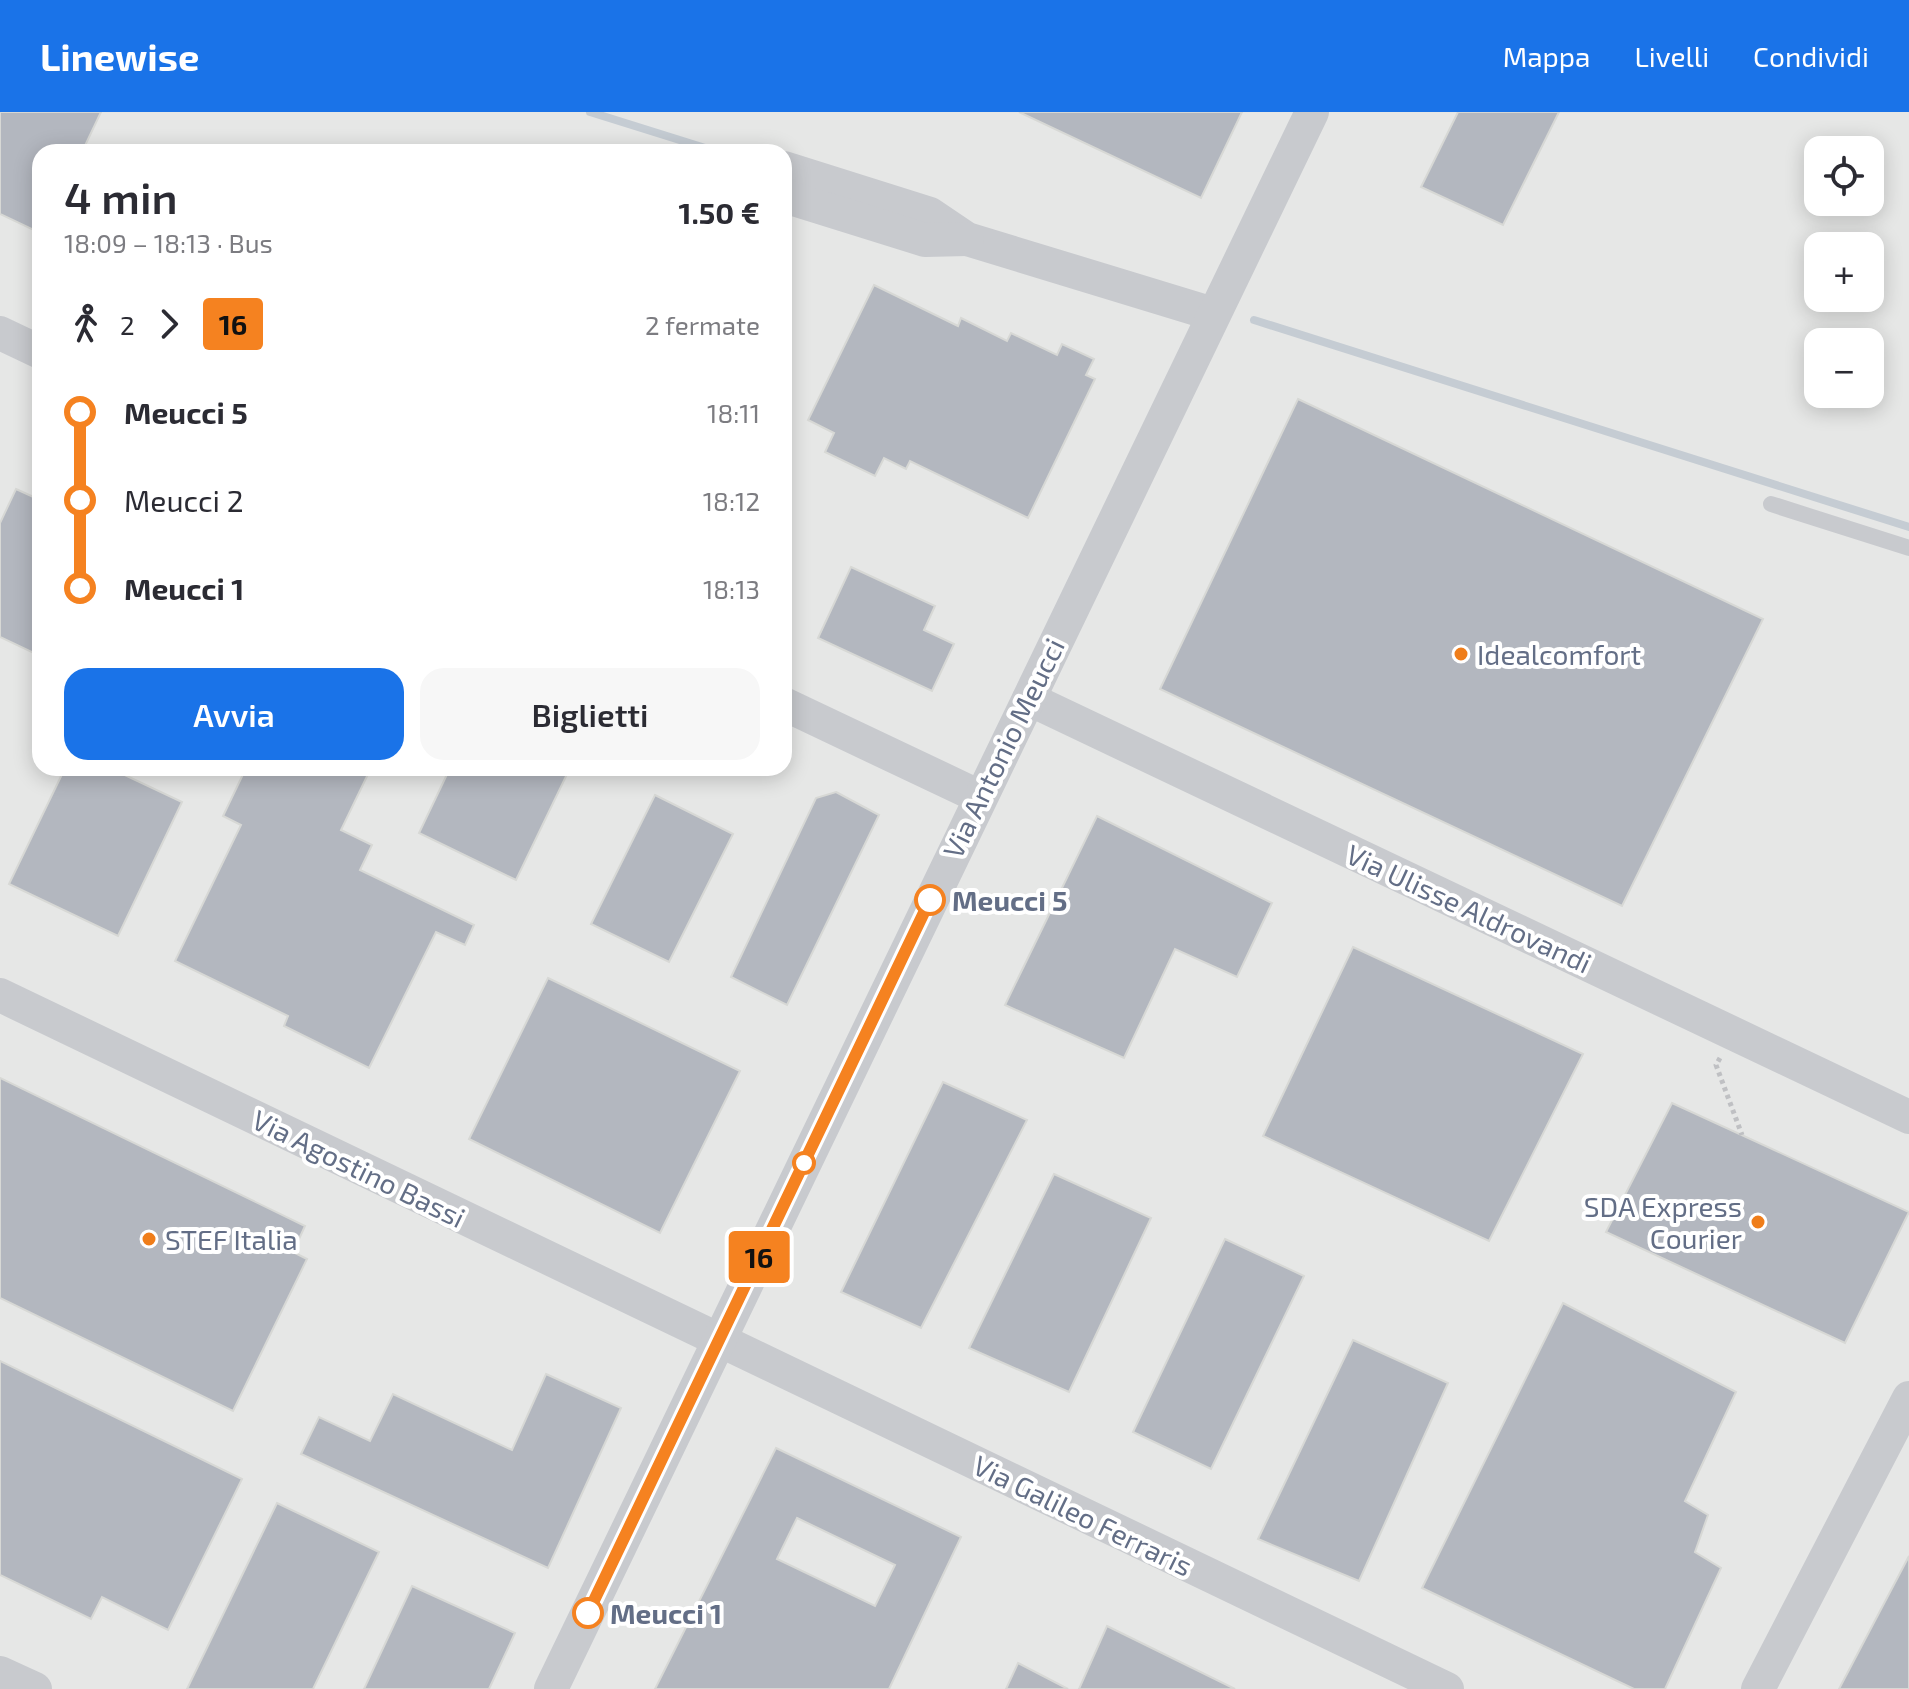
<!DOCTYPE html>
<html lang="it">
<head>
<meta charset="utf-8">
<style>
  body { margin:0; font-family:"Exo 2",sans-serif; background:#f7f7f7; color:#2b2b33; height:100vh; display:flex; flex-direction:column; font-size:30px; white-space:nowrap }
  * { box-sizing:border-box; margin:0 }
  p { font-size:26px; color:#7c7c81 }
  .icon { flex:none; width:44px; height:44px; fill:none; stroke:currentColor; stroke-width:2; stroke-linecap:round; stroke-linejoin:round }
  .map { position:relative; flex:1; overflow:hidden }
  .panel { position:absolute; left:32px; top:32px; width:760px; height:632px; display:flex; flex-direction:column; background:#fff; border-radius:24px; box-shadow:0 4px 20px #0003 }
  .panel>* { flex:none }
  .badge { padding:0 16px; border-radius:6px; font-size:28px; line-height:52px }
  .controls { position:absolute; left:1804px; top:24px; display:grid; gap:16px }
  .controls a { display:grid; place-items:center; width:80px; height:80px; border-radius:16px; background:#fff; box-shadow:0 4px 20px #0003; font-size:40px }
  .map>.badge { position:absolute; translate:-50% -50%; box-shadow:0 0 0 4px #fff }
  .legs { display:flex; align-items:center; gap:12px; height:88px; padding:0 32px; font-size:26px }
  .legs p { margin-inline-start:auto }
  .head { display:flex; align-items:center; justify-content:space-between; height:136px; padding:0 32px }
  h1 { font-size:44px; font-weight:600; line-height:60px }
  .button { display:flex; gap:16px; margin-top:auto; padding:16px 32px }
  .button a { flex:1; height:92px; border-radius:24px; background:#1a73e8; color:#fff; font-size:32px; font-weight:600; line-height:92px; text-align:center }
  .button a+a { background:#f7f7f7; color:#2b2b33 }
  ul { padding:0 32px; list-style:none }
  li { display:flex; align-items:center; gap:28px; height:88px; font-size:30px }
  li i { display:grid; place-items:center; width:12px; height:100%; margin:0 10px; background:currentColor }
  li i::after { content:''; width:20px; height:20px; margin:-10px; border:6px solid; border-radius:50%; background:#fff }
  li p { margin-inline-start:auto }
  li:first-child i { background:linear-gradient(#0000 50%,currentColor 0) }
  li:last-child i { background:linear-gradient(currentColor 50%,#0000 0) }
  header { display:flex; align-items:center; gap:48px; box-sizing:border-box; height:112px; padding:0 40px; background:#1a73e8; color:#fff }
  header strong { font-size:38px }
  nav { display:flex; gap:44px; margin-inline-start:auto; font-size:28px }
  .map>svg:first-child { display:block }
  .built { fill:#e6e7e6; fill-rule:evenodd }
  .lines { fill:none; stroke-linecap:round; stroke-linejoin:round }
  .stream { stroke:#c5ccd3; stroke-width:8 }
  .building { fill:#b3b7bf; stroke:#d7d8d5; stroke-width:2; fill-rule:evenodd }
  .path { stroke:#bfc0c3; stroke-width:5; stroke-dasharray:4 4; stroke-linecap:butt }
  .service { stroke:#c8cace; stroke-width:16 }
  .minor { stroke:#c8cace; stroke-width:34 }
  .line-1-casing { stroke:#fff; stroke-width:18 }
  .line-1 { stroke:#f58220; stroke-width:12 }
  .poi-dot { fill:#ef7d1a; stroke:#fff; stroke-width:3 }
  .stop-1-dot { fill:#fff; stroke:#f58220; stroke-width:4 }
  .labels { text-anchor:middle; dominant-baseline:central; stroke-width:8; stroke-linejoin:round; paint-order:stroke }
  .poi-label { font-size:28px; fill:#636e86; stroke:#fff; text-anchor:start }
  .street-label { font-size:28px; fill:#636e86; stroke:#fff }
  .stop-label { font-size:28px; font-weight:bold; fill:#636e86; stroke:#fff; text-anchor:start }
</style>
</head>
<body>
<header>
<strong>Linewise</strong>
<nav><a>Mappa</a><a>Livelli</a><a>Condividi</a></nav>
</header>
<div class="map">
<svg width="1909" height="1577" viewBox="0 0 1909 1577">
  <rect width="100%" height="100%" fill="#f5f6f2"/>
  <path class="built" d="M0 0H1909V1577H0ZM1818 38H1870V90H1818ZM40 40H784V656H40ZM1818 134H1870V186H1818ZM1818 230H1870V282H1818Z"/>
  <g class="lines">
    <g class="stream">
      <polyline points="590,0 718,40"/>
      <polyline points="1254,208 1909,415"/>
    </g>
  </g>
  <g class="building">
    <polygon points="0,0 101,0 82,40 40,40 40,121 0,102"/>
    <polygon points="1019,0 1242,0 1201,86"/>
    <polygon points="1458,0 1559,0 1503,113 1421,75"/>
    <polygon points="874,173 958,214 961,206 1007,229 1011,221 1057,243 1062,232 1094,247 1086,263 1095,267 1028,406 910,349 906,357 884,346 875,364 825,340 834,321 808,308"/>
    <polygon points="1298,287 1763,507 1622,794 1160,577"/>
    <polygon points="16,377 40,388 40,544 0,525 0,411"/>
    <polygon points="851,455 935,494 924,518 954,532 932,579 818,526"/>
    <polygon points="65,656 110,656 182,690 118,824 9,772"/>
    <polygon points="246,656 371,656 341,718 372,733 360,758 474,813 465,833 436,820 369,956 284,914 288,904 175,849 241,713 223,704"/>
    <polygon points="450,656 570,656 516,768 419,721"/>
    <polygon points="836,680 879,703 787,893 731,865 816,686"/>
    <polygon points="655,683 733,722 669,850 591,812"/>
    <polygon points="1097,704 1272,791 1237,865 1175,837 1124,946 1005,893"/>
    <polygon points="1353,835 1583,942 1489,1129 1263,1024"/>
    <polygon points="548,866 740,959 660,1121 469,1027"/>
    <polygon points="0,966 305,1114 293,1140 307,1147 233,1299 0,1186"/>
    <polygon points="943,970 1027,1008 921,1216 841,1180"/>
    <polygon points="1672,991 1909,1100 1845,1231 1606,1120"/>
    <polygon points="1054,1062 1151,1106 1069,1280 969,1236"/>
    <polygon points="1225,1127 1304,1164 1211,1357 1133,1320"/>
    <polygon points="1563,1191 1736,1280 1685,1389 1708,1403 1695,1440 1721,1456 1665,1577 1634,1577 1422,1476"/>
    <polygon points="1353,1228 1448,1271 1359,1469 1258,1427"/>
    <polygon points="0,1249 242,1367 168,1518 102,1485 91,1507 0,1463"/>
    <polygon points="546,1262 621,1296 548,1456 301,1342 319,1305 370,1329 393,1282 512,1338"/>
    <path d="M776 1336 961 1425 889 1577H655ZM797 1406 895 1453 875 1494 777 1447Z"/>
    <polygon points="277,1391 379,1440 313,1577 187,1577"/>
    <polygon points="1909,1444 1909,1577 1839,1577"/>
    <polygon points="412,1474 515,1521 489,1577 364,1577"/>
    <polygon points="1107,1514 1235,1577 1079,1577"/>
    <polygon points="1018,1551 1068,1577 1006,1577"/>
  </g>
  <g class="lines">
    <polyline class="path" points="1720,946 1716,953 1742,1023"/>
    <polyline class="service" points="1771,392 1909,436"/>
    <g class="minor">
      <polyline points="784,56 930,102 967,127 1213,202"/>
      <polyline points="784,84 925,128 967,127"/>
      <polyline points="0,221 40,240"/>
      <polyline points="1029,587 1909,1005"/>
      <polyline points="784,592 980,685"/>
      <polyline points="0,883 1447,1577"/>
      <polyline points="0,1561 35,1577"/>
      <polyline points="551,1577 1312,0"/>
      <polyline points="1758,1577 1909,1286"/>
    </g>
  </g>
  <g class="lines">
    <g class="line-1-casing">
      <polyline id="line-1" points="588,1501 930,788"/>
    </g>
    <use href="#line-1" class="line-1"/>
  </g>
  <g class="poi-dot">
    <circle cx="1461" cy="542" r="8"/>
    <circle cx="1758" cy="1110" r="8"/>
    <circle cx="149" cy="1127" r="8"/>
  </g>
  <g class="stop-1-dot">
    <circle cx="930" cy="788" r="14"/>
    <circle cx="804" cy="1051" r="10"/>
    <circle cx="588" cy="1501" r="14"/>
  </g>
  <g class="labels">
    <g class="poi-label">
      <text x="1477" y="542">Idealcomfort</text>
      <text x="1742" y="1094" text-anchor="end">SDA Express<tspan x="1742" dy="32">Courier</tspan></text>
      <text x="165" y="1127">STEF Italia</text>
    </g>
    <g class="street-label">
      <text transform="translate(1003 636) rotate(-64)">Via Antonio Meucci</text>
      <text transform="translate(1469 796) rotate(25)">Via Ulisse Aldrovandi</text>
      <text transform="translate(359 1056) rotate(26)">Via Agostino Bassi</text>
      <text transform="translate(1083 1403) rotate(26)">Via Galileo Ferraris</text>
    </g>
    <g class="stop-label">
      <text x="952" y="788">Meucci 5</text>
      <text x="610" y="1501">Meucci 1</text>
    </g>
  </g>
</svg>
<div class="controls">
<a><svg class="icon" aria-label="locate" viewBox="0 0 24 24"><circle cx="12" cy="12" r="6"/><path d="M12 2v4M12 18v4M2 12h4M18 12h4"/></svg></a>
<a>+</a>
<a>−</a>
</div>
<b class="badge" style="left:759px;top:1145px;background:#f58220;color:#111">16</b>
<section class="panel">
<div class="head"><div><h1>4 min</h1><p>18:09 – 18:13 · Bus</p></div><b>1.50 €</b></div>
<div class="legs"><svg class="icon" aria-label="walk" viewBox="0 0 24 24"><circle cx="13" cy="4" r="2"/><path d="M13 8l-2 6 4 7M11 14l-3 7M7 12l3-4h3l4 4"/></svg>2<svg class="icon" aria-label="forward" viewBox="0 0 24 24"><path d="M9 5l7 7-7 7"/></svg><b class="badge" style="background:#f58220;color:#111">16</b><p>2 fermate</p></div>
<ul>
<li><i style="color:#f58220"></i><b>Meucci 5</b><p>18:11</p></li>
<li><i style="color:#f58220"></i><span>Meucci 2</span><p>18:12</p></li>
<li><i style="color:#f58220"></i><b>Meucci 1</b><p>18:13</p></li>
</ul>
<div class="button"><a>Avvia</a><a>Biglietti</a></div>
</section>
</div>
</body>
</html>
